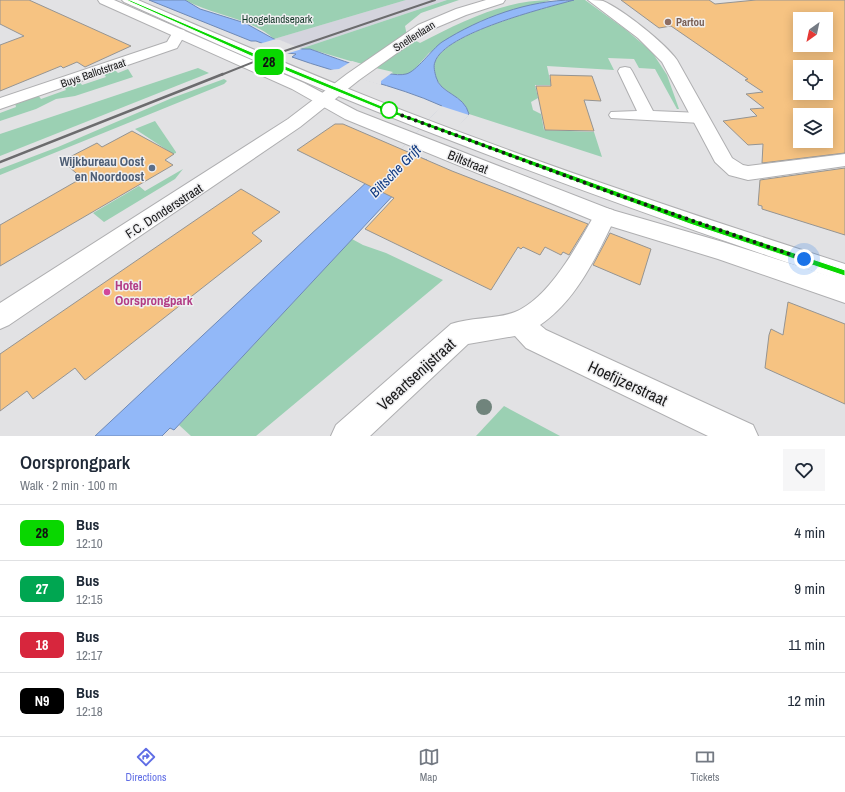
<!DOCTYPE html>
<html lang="en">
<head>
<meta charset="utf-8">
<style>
  body { margin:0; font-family:"Archivo Narrow",sans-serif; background:#f6f6f7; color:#1f2937; height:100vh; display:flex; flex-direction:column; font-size:15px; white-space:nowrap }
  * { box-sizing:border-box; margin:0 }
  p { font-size:13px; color:#747a83 }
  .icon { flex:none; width:22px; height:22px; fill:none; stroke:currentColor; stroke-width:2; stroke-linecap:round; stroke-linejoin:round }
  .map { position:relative; height:436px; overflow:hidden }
  .details { display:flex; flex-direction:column; background:#fff; flex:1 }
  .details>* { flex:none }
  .badge { padding:0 8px; border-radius:6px; font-size:14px; line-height:26px }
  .needle { width:26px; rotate:213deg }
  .tools { position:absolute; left:793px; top:12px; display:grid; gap:8px }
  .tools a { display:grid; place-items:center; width:40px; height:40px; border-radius:0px; background:#fff; box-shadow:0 2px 10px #0003; font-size:20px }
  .you { position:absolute; width:20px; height:20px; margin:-10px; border:3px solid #fff; border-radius:50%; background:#1a73e8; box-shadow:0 0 0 6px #1a73e833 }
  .map>.badge { position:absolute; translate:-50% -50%; box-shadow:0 0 0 2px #fff }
  .round { display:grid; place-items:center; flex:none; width:42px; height:42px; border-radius:0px; background:#f6f6f7 }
  .head { display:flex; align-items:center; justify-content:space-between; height:68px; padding:0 20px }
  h1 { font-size:19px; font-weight:600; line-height:30px }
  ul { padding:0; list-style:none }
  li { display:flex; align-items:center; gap:12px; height:56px; padding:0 20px; border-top:1px solid #e0e1e3 }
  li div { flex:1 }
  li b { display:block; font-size:15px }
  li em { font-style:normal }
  li .badge { min-width:44px; font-weight:700; text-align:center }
  .tab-bar { display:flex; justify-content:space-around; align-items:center; height:56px; border-top:1px solid #e0e1e3; background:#fff; font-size:11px; color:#747a83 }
  .tab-bar a { display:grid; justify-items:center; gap:2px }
  .tab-bar .on { color:#606ee5 }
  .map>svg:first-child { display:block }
  .built { fill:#d4d4dd }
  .green { fill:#9bd0b3 }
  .water { fill:#92b8f8; stroke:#6e89b6 }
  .pier { fill:#e2e2e4 }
  .building { fill:#f6c382; stroke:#959492; fill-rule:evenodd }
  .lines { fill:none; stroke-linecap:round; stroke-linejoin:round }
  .lane-casing { stroke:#afafb1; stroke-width:2 }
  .street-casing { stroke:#afafb1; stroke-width:2 }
  .secondary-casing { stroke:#afafb1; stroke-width:2 }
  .lane { fill:#fff; fill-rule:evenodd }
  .street { fill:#fff; fill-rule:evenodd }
  .secondary { fill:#fff; fill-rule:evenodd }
  .rail-far1 { stroke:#6c6c6e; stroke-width:2 }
  .rail { stroke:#6c6c6e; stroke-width:2.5 }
  .tree { fill:#70847c }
  .line { fill:#09d700; stroke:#fff }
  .walk { stroke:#1a1a1b; stroke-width:4; stroke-dasharray:0 7.2 }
  .education-dot { fill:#8d6e63; stroke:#efeff1; stroke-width:1.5 }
  .stop-dot { fill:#fff; stroke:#09d700; stroke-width:2 }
  .service-dot { fill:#5c6f8a; stroke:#efeff1; stroke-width:1.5 }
  .hotel-dot { fill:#d1479c; stroke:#efeff1; stroke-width:1.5 }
  .labels { text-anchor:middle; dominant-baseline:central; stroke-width:3; stroke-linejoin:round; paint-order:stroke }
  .far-park-label { font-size:11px; fill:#133727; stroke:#efeff1 }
  .far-education-label { font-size:11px; font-weight:bold; fill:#785e54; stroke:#efeff1; text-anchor:start }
  .far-street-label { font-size:11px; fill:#1a1a1b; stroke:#efeff1 }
  .service-label { font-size:13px; font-weight:bold; fill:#4e5e75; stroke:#efeff1; text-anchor:end }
  .street-label { font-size:13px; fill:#1a1a1b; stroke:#efeff1 }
  .hotel-label { font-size:13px; font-weight:bold; fill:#b23c85; stroke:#efeff1; text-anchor:start }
  .water-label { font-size:14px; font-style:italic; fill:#113b83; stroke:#efeff1 }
  .near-street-label { font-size:16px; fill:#1a1a1b; stroke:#efeff1 }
</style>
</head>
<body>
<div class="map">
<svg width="845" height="436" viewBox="0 0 845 436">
  <rect width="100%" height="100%" fill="#e2e2e4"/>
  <polygon class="built" points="406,0 447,0 300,49 274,39"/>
  <g class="green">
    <path d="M185 0H406L274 39C251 18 212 15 185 0Z"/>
    <path d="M447 0H459L421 13 405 26 407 36 420 43C461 22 504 0 551 0L481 21 429 53 413 71 408 74H394L310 49H300Z"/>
    <path d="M574 0H585L625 29 652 52 667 75 679 109H677L655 69 639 68 634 59 608 58 614 70 547 66 551 85H535L538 98 531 102 533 110 541 114 544 130 594 132 602 157 469 114C464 94 441 94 436 77 435 73 433 66 435 62 445 33 545 8 574 0Z"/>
    <polygon points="198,68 209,73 0,156 0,134"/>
    <polygon points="114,69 118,73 128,69 133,77 75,96 56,99 36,109 0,121 0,113 16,107 15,103 38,95 41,99 66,90 64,87 79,81 82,85 106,77 103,73"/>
    <polygon points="224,79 227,81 224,84 0,175 0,169 58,147 172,98"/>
    <polygon points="155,121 176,152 176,153 173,154 135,129"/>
    <polygon points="183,169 175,179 104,222 93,213 139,186 145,191"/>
    <polygon points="352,239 363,245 386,253 443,280 256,436 191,436 179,425"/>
    <polygon points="504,406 560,436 476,436"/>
  </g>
  <path class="water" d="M149 0H185L200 9 245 23 274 39 300 49H310C330 56 388 79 406 74 416 72 432 49 442 42 480 18 528 0 574 0 545 8 444 33 435 62 433 66 435 73 436 77 440 94 464 94 469 114L174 430 170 428 162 436H95L401 150 442 106C394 84 341 75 292 57L296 54 288 53 256 41H251Z"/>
  <g class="pier">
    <polygon points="276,39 280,40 302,49 286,54 259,44"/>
    <polygon points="352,61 376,68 393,72 381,81 381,85 328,70 339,69"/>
    <polygon points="441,106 469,115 428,160 401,149"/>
  </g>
  <g class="building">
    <polygon points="0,0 29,0 131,46 85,67 77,62 63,68 61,66 0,91 0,45 24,36 0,24"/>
    <path d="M621 0H709L715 4 756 0H845V153L762 163 763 144 748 145 723 121 757 116 750 109 764 108 746 94 763 92 745 80 748 79 671 26 659 28ZM800 19H826V45H800ZM800 67H826V93H800ZM800 115H826V141H800Z"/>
    <polygon points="550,75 592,76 601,101 584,100 594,131 545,130 536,86 551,86"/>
    <polygon points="335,124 343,124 452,171 588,224 569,255 563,252 561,255 545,247 540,255 523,247 521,249 518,247 491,290 365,229 394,198 297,150"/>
    <polygon points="132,131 174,154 165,160 173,165 0,266 0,225 82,178 62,161 97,143 102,147"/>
    <polygon points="845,168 845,235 762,209 762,206 758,205 760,180"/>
    <polygon points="241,189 280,212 252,233 262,241 85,380 75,368 33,399 27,391 0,411 0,354"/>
    <polygon points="610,233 651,249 640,285 593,265"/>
    <polygon points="788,302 845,324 845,404 765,368 769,335 771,329 783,335"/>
  </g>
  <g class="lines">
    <g class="lane-casing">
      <g id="lane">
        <path d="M122 0H138C226 38 314 76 404 111 549 167 697 216 845 264V282C672 224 500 162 331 93 261 64 193 33 124 2Z"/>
        <polygon points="625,67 630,68 632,71 653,111 701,113 707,115 709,118 707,121 701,123 611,118 609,115 611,112 637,111 618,71 620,68"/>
      </g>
    </g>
    <g class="street-casing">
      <g id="street">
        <polygon points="486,0 505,0 503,3 466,15 428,31 359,80 300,127 9,325 0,329 0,303 288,119 347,74 418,25 456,9"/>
        <path d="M588 0C592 0 599 0 603 1 622 9 665 43 677 60L732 158 743 165 748 166 845 154V166L748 180 729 175 715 162 662 62 638 38Z"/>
        <polygon points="179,29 184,30 186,33 177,48 0,109 0,98 167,42 174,30"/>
        <path d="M605 208 613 210 616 216C597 255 577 300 540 325L546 330 753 425 758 436H708L526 348 515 336 468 344 370 436H331L336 425 451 324C472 317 497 319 515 312 550 298 580 241 597 210Z"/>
      </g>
    </g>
    <g class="secondary-casing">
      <polygon id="secondary" points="98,0 114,0 304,83 357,111 612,210 723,242 845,281 845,303 718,259 597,222 345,119 292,89 100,3"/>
    </g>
    <use href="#lane" class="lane"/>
    <use href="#street" class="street"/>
    <use href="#secondary" class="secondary"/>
    <polyline class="rail-far1" points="221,75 261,59 435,0"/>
    <polyline class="rail" points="0,162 223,74"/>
  </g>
  <circle class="tree" cx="484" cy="407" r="8"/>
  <polygon class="line" points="126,0 130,0 263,57 384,107 696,220 845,270 845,276 690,224 380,109 260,60"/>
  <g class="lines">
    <polyline class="walk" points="389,110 382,108 618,195 804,259"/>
  </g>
  <circle class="education-dot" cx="668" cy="22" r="4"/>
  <circle class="stop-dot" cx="389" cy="110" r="8"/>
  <circle class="service-dot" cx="152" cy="168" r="4"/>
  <circle class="hotel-dot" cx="107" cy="292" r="4"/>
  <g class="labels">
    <g class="far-park-label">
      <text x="277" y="19">Hoogelandsepark</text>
    </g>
    <g class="far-education-label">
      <text x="676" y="22">Partou</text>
    </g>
    <g class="far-street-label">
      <text transform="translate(414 36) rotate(-32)">Snellenlaan</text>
      <text transform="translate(93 73) rotate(-19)">Buys Ballotstraat</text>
    </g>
    <g class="service-label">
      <text x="144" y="161">Wijkbureau Oost<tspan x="144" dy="15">en Noordoost</tspan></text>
    </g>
    <g class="street-label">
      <text transform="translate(468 162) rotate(22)">Biltstraat</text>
      <text transform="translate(164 211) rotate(-33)">F.C. Dondersstraat</text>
    </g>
    <g class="hotel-label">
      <text x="115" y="285">Hotel<tspan x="115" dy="15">Oorsprongpark</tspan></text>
    </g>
    <g class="water-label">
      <text transform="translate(395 171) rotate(-46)">Biltsche Grift</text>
    </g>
    <g class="near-street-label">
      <text transform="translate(416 374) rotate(-42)">Veeartsenijstraat</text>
      <text transform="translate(628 383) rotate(25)">Hoefijzerstraat</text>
    </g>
  </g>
</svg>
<div class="tools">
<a><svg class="needle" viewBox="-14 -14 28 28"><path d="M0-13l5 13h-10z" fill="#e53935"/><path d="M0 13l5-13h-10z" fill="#747a83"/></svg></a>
<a><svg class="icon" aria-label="locate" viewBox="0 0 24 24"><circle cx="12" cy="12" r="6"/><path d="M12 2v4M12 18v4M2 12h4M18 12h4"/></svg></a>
<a><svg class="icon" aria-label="layers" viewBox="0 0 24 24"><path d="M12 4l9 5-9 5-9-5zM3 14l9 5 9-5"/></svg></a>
</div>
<div class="you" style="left:804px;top:259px"></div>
<b class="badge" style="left:269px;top:62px;background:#09d700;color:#111">28</b>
</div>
<section class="details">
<div class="head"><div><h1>Oorsprongpark</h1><p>Walk · 2 min · 100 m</p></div><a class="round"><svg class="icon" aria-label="heart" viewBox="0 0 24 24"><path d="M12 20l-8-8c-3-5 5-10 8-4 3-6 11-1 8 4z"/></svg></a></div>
<ul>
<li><span class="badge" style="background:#09d700;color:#111">28</span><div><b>Bus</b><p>12:10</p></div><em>4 min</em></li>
<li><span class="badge" style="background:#00a651;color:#fff">27</span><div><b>Bus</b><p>12:15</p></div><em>9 min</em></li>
<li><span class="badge" style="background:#d7263d;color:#fff">18</span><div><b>Bus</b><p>12:17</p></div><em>11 min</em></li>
<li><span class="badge" style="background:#000;color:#fff">N9</span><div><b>Bus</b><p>12:18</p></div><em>12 min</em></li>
</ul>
</section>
<nav class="tab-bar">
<a class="on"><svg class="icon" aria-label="directions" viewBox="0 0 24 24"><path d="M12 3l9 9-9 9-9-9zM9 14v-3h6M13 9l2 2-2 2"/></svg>Directions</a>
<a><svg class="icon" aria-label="map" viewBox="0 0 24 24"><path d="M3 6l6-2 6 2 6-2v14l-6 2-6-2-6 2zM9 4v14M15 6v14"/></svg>Map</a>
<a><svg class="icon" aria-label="tickets" viewBox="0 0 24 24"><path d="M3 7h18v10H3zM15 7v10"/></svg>Tickets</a>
</nav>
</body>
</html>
